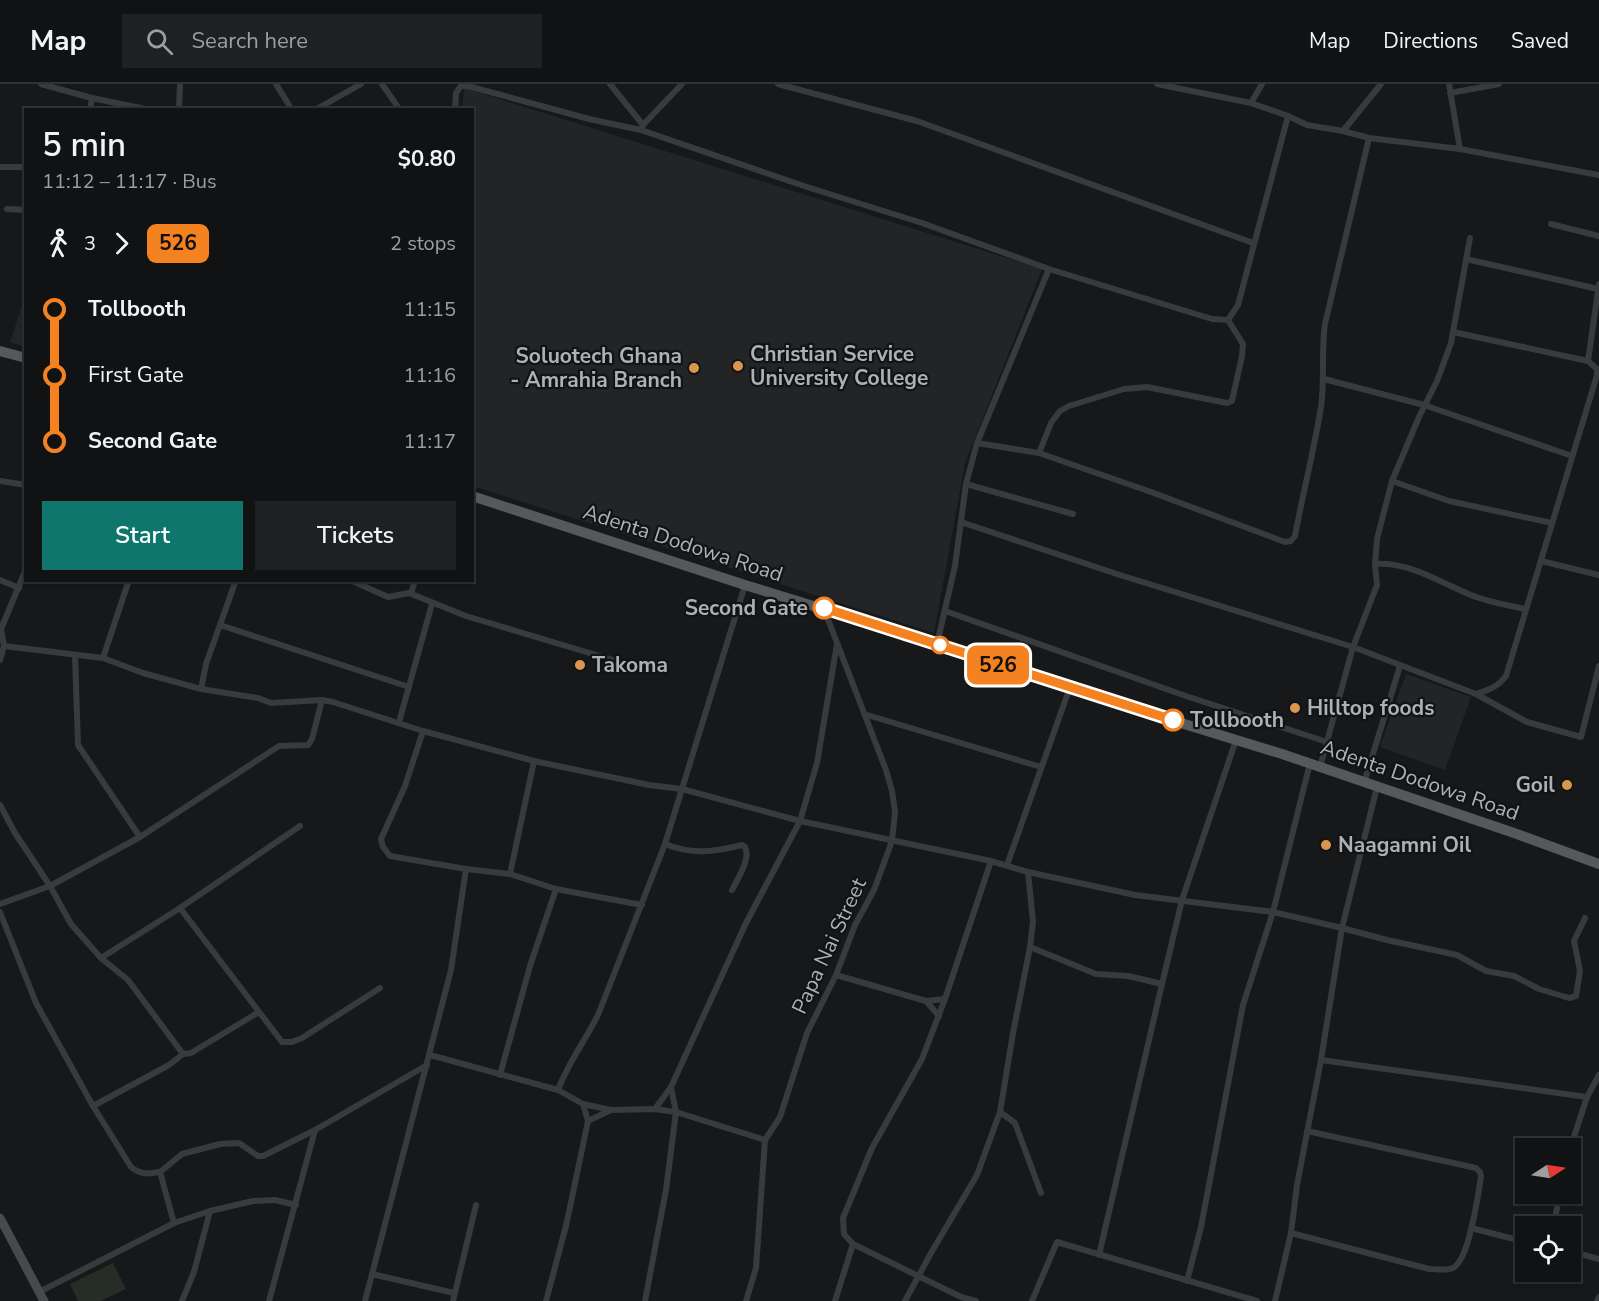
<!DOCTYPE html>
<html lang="en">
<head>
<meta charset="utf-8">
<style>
  body { margin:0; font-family:"Nunito Sans",sans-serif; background:#1e2021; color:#f1f3f6; height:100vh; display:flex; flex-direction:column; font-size:22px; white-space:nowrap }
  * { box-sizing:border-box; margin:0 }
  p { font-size:20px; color:#9c9ea0 }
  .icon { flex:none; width:33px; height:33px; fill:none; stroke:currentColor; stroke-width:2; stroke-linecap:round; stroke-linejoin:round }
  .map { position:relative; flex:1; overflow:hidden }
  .panel { position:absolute; left:24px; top:24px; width:450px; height:474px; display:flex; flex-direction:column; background:#111213; border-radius:0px; box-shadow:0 2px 4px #0004,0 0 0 2px #303233 }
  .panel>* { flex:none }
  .badge { padding:0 12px; border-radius:9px; font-size:21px; line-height:39px }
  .needle { width:39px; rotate:78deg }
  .buttons { position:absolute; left:1515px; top:1054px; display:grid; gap:12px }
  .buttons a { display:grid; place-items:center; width:66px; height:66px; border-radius:0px; background:#111213; box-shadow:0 2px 4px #0004,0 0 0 2px #303233; font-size:30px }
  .map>.badge { position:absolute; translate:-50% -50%; box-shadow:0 0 0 3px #fff }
  .legs { display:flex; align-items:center; gap:9px; height:66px; padding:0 18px; font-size:20px }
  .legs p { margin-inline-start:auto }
  .headline { display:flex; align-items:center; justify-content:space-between; height:102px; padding:0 18px }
  h1 { font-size:33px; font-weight:600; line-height:45px }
  .cta { display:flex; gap:12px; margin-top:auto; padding:12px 18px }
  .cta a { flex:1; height:69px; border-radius:0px; background:#0f766e; color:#fff; font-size:24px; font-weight:600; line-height:69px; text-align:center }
  .cta a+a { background:#1e2021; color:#f1f3f6 }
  ul { padding:0 18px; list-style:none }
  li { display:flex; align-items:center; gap:21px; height:66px; font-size:22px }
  li i { display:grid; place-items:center; width:9px; height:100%; margin:0 8px; background:currentColor }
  li i::after { content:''; width:15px; height:15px; margin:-8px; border:4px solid; border-radius:50%; background:#111213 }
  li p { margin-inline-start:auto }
  li:first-child i { background:linear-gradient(#0000 50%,currentColor 0) }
  li:last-child i { background:linear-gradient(currentColor 50%,#0000 0) }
  header { display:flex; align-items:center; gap:36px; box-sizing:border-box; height:84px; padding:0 30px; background:#111213; border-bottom:2px solid #303233 }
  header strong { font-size:28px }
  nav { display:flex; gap:33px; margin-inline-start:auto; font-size:21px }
  .search { width:420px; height:54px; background:#1e2021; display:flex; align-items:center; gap:15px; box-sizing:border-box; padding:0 21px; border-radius:0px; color:#9c9ea0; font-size:22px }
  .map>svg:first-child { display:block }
  .built { fill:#232426 }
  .park { fill:#262d26 }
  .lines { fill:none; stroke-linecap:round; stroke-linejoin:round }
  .street { stroke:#393a3d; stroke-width:6 }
  .secondary { stroke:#47494d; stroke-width:9 }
  .primary { stroke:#55585c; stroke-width:10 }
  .line-1-casing { stroke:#fff; stroke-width:14 }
  .line-1 { stroke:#f58220; stroke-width:9 }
  .poi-dot { fill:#db964d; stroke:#121314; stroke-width:2 }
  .stop-1-dot { fill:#fff; stroke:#f58220; stroke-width:3 }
  .labels { text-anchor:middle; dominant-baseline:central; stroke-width:4.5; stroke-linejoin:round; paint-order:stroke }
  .poi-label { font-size:21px; font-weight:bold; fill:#abb1b7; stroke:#121314; text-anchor:start }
  .street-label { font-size:21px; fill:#abb1b7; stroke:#121314 }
  .stop-label { font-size:21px; font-weight:bold; fill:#abb1b7; stroke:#121314; text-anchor:end }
</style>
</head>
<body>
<header>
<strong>Map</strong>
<div class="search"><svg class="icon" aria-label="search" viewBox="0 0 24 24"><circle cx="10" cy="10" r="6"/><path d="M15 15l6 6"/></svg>Search here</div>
<nav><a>Map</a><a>Directions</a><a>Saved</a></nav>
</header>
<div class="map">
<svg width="1599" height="1217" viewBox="0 0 1599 1217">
  <rect width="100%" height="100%" fill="#171819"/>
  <g class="built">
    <polygon points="464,4 1042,185 965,379 934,549 473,402 472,26 462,26"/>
    <polygon points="25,213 25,263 10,258"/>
    <polygon points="1406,590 1471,613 1445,686 1380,663"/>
  </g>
  <polygon class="park" points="113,1179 126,1205 101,1217 78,1217 70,1200"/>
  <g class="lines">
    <g class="street">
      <polyline points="41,0 92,14 150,26"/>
      <polyline points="276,0 292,26"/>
      <polyline points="382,0 400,26"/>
      <polyline points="610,0 643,41"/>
      <polyline points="778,0 917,37 1253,159"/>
      <polyline points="1157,0 1251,19 1288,32 1307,41 1343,47 1369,54 1460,65 1599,91"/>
      <polyline points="1449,0 1460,65"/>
      <polyline points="1450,9 1499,0"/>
      <polyline points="1251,19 1262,0"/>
      <polyline points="90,26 92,14"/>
      <polyline points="179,26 180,0"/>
      <polyline points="315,26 361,0"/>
      <polyline points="455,26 456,9 461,2 468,2 589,35 641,46 807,103 922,139 1049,185 1212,235 1228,236 1238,221 1288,32"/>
      <polyline points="641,46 643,41 682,0"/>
      <polyline points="1343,47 1381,0"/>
      <polyline points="0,83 26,83"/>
      <polyline points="7,125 26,126"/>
      <polyline points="1551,140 1599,152"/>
      <polyline points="1466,175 1598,205"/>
      <path d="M1453 248 1588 277 1597 285V291L1506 592C1498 603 1488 606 1476 610"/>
      <polyline points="1588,277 1599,200"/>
      <polyline points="1324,295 1424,321 1572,372"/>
      <path d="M977 359 1039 369 1151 408 1285 458 1291 457 1295 452C1303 409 1314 366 1321 323 1325 295 1321 268 1325 240L1369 54"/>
      <polyline points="1039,369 1051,339 1060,327 1069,322 1124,305 1147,303 1227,319 1232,317 1242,272 1243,260 1228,236"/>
      <polyline points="0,397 26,401"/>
      <polyline points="1392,397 1449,417 1552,439"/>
      <polyline points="966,400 1073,430"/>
      <polyline points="961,438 1120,491 1353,563 1476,610 1527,638 1581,653 1599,582"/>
      <polyline points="1541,477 1599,491"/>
      <path d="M1375 480C1410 478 1439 498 1471 511 1488 518 1507 521 1525 525"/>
      <polyline points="0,496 19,504"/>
      <polyline points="350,496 388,513 409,509 466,532 613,576"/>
      <path d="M745 501 665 760 598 931C585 957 568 979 558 1006L583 1020 611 1026 655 1025 676 1028 765 1056"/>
      <polyline points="411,510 415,496"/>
      <polyline points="945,527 1186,612 1327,658"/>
      <polyline points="220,541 409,603"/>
      <polyline points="937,560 955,482 966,400 977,359 1049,185"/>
      <polyline points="4,562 103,574 143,589 201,605 258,614 271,619 322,616 333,618 423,647 534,677 649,701 682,705 800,737 991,777 1028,788 1135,811 1273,828 1342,844 1387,856 1457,871 1486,887 1514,892 1539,905 1569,914 1576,912 1580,887 1574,857 1585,834"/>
      <polyline points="75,571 78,661 140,753"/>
      <polyline points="103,574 129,496"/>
      <polyline points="0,576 4,562 1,545 26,485"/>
      <polyline points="201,605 206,580 236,496"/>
      <polyline points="864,630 1041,683"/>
      <polyline points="399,638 432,520"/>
      <polyline points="534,677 510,790 556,805 642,821"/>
      <polyline points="1320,683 1353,563 1377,501 1375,480 1377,455 1392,397 1419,333 1437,297 1451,259 1470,154"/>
      <polyline points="1364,699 1400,582"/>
      <polyline points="0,721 15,749 50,802 71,840 101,874 128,896 183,970"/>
      <path d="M665 760C692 771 714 768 742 761L745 763C751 775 738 794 732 806"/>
      <polyline points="1007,781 1070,603"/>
      <polyline points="466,785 510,790"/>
      <polyline points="0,820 50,802 140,753 279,662 308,661 312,655 322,616"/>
      <polyline points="180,824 282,958 292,958 302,954 380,904"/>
      <path d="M0 828 36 919 93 1022 131 1083C141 1091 148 1090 160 1088"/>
      <polyline points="1030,863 1096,890 1128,892 1162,900 1182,816 1236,656"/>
      <polyline points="101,874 180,824 300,742"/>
      <polyline points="836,891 926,917 945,915"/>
      <polyline points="926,917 939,932"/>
      <polyline points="430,971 558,1006"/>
      <polyline points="1321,976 1587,1013"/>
      <polyline points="500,991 530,882 556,805"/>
      <polyline points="93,1022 169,981 183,970 191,969 259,928"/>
      <polyline points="655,1025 671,1003 746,839 800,737 817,679 837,560"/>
      <polyline points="1000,1028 1015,1039 1041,1109"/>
      <polyline points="588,1037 611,1026"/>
      <polyline points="1570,1065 1587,1013 1599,991"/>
      <polyline points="174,1139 160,1088 182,1070 220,1060 239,1059 258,1072 263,1072 315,1046 427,981"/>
      <polyline points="1553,1143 1560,1110"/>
      <polyline points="1471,1144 1526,1158"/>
      <path d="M1291 1149 1429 1185C1437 1185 1446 1187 1453 1184 1469 1176 1478 1112 1481 1093L1480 1088 1476 1084 1307 1047"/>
      <polyline points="1570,1167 1599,1175"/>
      <polyline points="1099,1171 1162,900"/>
      <polyline points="372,1190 454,1209"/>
      <polyline points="1187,1197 1201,1143 1243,921 1273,828 1310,679"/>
      <polyline points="39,1208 174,1139 210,1127 253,1117 275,1116 296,1121"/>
      <polyline points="182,1217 194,1188 210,1127"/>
      <polyline points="269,1217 315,1046"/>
      <polyline points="365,1217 451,886 466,785 390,772 383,763 381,755 405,702 423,647"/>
      <polyline points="453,1217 476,1121"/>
      <polyline points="546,1217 566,1142 588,1037 583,1020"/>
      <polyline points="645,1217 666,1106 676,1028 671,1003"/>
      <polyline points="746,1217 756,1184 765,1056 780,1033 807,949 836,891 855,841 874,806 892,757 895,728 892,707 886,686 824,525"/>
      <polyline points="835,1217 853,1160"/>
      <polyline points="905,1217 931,1169 977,1091 1000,1028 1013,949 1030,863 1033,838 1028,788"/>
      <polyline points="976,1217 961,1213 853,1160 844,1150 843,1134 872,1064 922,975 945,915 991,777"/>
      <polyline points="1032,1217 1057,1158 1257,1217"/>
      <polyline points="1275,1217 1291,1149 1297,1101 1321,976 1342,844 1377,703"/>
      <polyline points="1597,1217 1599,1213"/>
    </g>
    <polyline class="secondary" points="0,1134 44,1217"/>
    <g class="primary">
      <polyline points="0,267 26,274"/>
      <polyline points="472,412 745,501 937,560 1103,615 1282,670 1514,749 1599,780"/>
    </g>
  </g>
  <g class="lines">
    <g class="line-1-casing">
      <polyline id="line-1" points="824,524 1173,636"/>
    </g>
    <use href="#line-1" class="line-1"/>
  </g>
  <g class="poi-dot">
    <circle cx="738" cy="282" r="6"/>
    <circle cx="694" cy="284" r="6"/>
    <circle cx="580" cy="581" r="6"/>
    <circle cx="1295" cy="624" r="6"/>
    <circle cx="1567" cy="701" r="6"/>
    <circle cx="1326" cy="761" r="6"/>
  </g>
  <g class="stop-1-dot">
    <circle cx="824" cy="524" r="10"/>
    <circle cx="940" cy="561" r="8"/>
    <circle cx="1173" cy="636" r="10"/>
  </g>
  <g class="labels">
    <g class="poi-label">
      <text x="750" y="270">Christian Service<tspan x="750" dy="24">University College</tspan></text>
      <text x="682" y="272" text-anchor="end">Soluotech Ghana<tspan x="682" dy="24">- Amrahia Branch</tspan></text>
      <text x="592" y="581">Takoma</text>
      <text x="1307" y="624">Hilltop foods</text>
      <text x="1555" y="701" text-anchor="end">Goil</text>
      <text x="1338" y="761">Naagamni Oil</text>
    </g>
    <g class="street-label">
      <text transform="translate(683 459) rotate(18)">Adenta Dodowa Road</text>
      <text transform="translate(1420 696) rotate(19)">Adenta Dodowa Road</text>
      <text transform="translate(829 862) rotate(-65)">Papa Nai Street</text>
    </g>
    <g class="stop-label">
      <text x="808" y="524">Second Gate</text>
      <text x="1190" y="636" text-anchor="start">Tollbooth</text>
    </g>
  </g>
</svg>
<div class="buttons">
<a><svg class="needle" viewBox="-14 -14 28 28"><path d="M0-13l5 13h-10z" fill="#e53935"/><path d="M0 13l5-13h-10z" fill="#9c9ea0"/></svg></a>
<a><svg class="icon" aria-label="locate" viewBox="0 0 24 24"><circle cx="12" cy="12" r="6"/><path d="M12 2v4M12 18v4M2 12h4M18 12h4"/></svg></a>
</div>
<b class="badge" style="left:998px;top:581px;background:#f58220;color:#111">526</b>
<section class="panel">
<div class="headline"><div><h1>5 min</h1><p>11:12 – 11:17 · Bus</p></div><b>$0.80</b></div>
<div class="legs"><svg class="icon" aria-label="walk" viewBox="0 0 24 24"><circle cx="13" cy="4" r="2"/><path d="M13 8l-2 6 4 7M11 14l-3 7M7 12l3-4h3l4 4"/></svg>3<svg class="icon" aria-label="forward" viewBox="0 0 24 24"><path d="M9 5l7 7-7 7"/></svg><b class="badge" style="background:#f58220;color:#111">526</b><p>2 stops</p></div>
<ul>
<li><i style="color:#f58220"></i><b>Tollbooth</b><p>11:15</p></li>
<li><i style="color:#f58220"></i><span>First Gate</span><p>11:16</p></li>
<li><i style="color:#f58220"></i><b>Second Gate</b><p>11:17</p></li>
</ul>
<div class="cta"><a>Start</a><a>Tickets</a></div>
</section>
</div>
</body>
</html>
